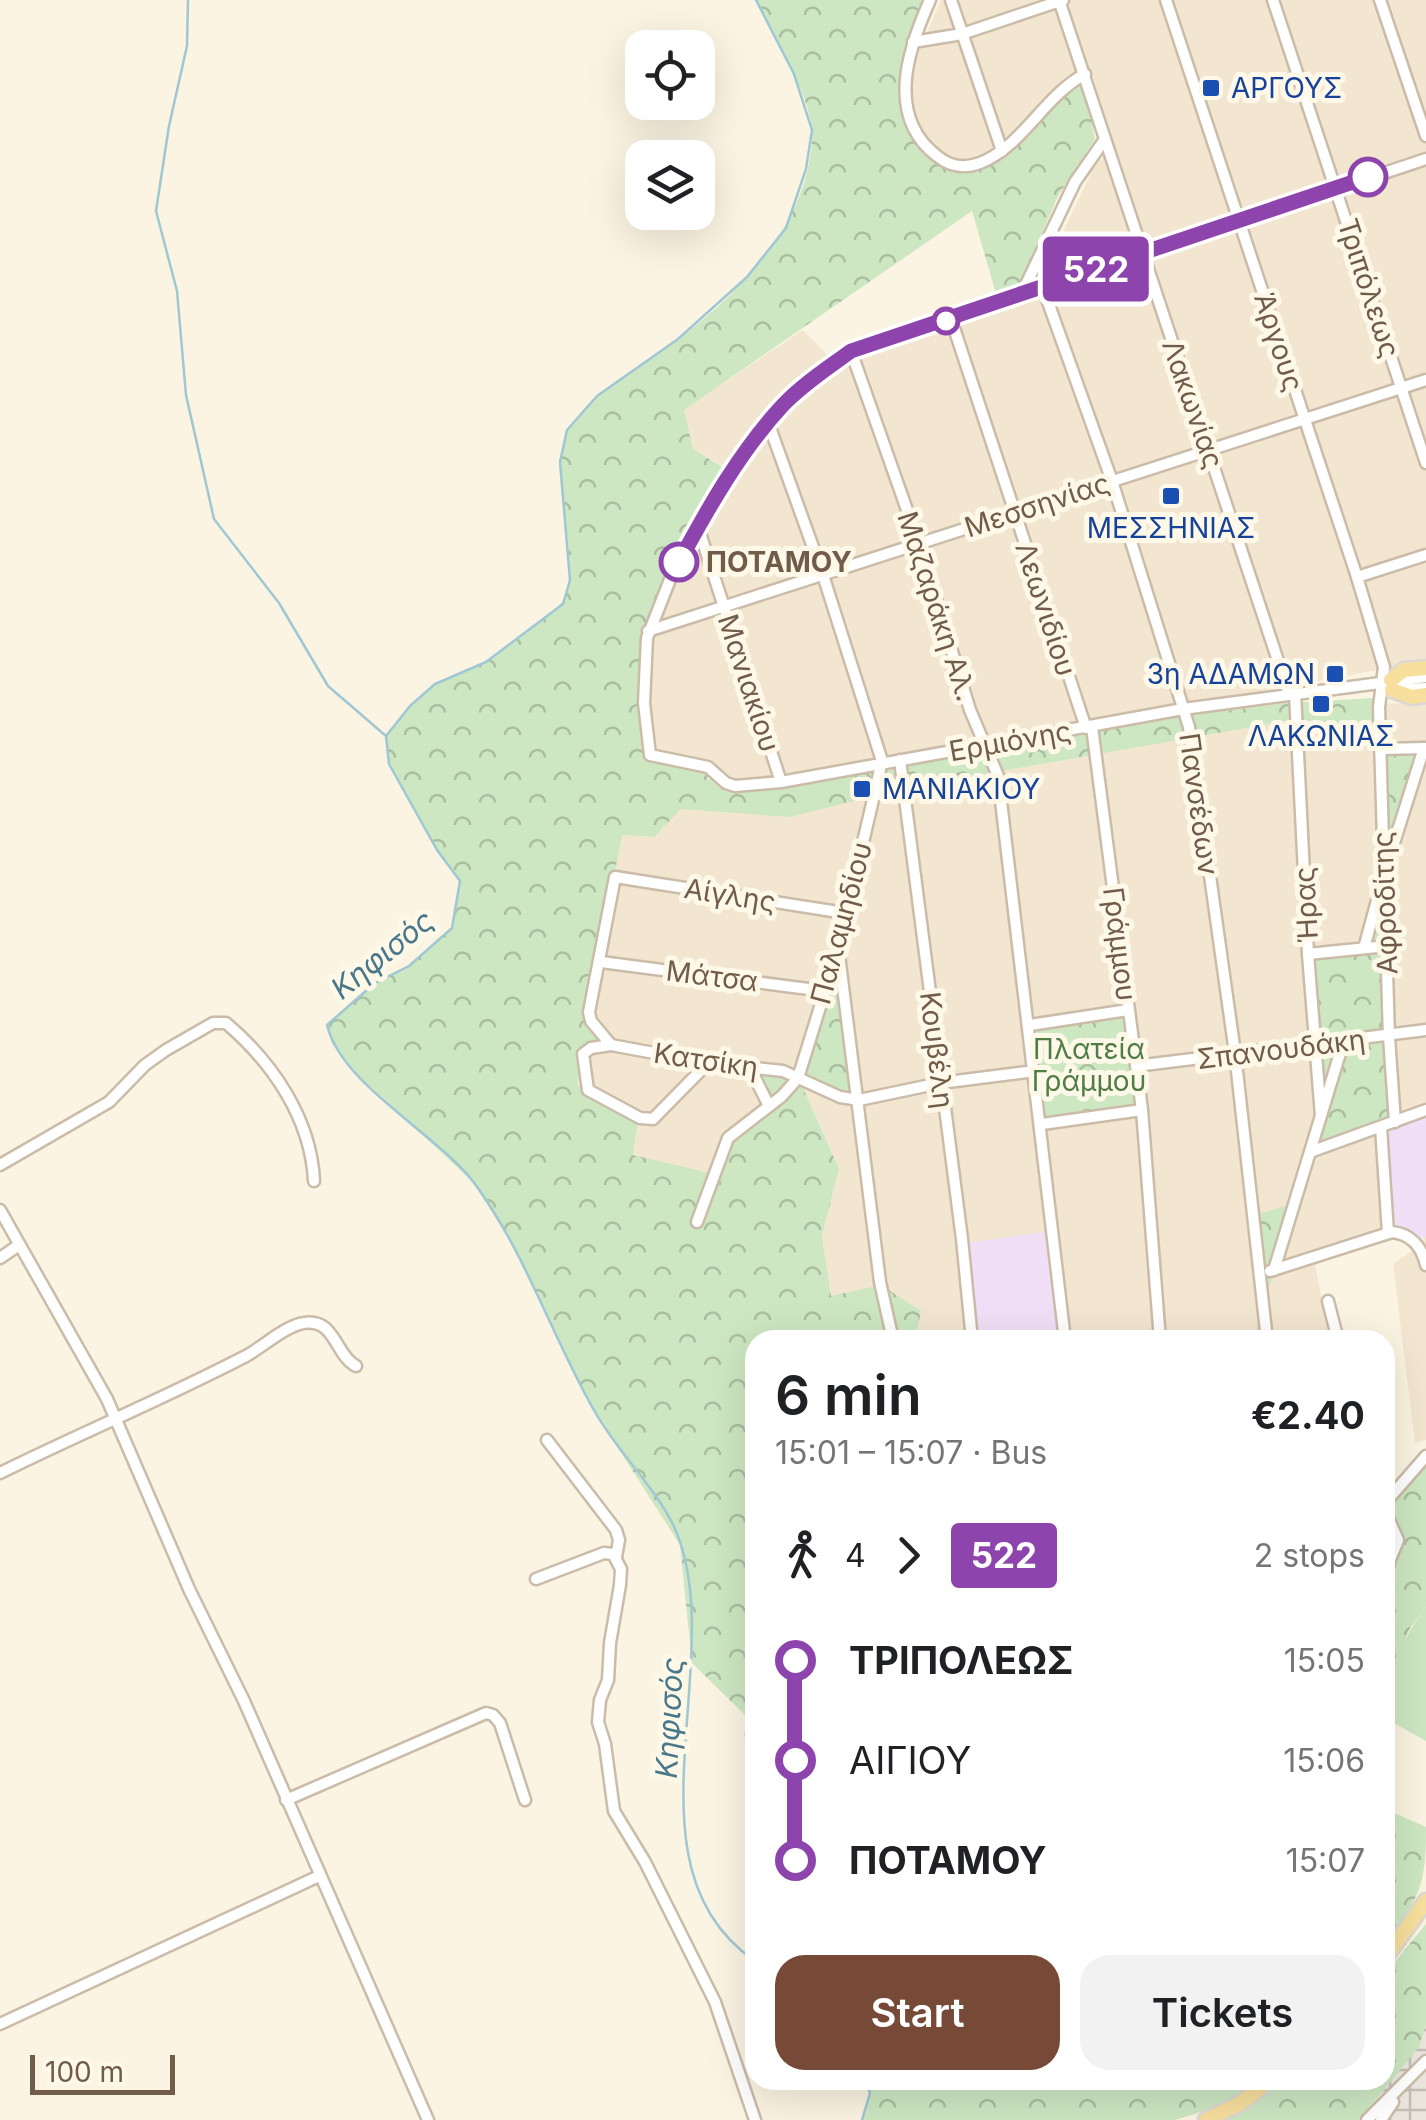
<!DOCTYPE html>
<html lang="en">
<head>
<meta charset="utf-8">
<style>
  body { margin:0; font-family:Inter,sans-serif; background:#f2f2f2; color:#202124; height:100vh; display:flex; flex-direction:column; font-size:38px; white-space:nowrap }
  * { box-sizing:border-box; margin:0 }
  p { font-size:32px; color:#757577 }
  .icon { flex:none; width:55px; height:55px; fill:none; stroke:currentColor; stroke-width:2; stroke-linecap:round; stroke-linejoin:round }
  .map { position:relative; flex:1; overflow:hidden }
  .details { position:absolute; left:745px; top:1330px; width:650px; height:760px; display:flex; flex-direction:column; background:#fff; border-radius:30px; box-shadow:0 10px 40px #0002 }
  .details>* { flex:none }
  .badge { padding:0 20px; border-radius:8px; font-size:35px; line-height:65px }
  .fabs { position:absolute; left:625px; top:30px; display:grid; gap:20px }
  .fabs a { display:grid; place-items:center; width:90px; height:90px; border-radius:20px; background:#fff; box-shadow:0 10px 40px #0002; font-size:50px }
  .scale { position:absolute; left:30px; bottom:25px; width:145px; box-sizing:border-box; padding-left:10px; border:5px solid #715c4a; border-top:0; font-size:28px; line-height:35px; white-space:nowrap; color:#715c4a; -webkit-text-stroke:8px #fef8e8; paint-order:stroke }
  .map>.badge { position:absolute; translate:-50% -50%; box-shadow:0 0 0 5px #fff }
  .legs { display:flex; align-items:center; gap:15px; height:110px; padding:0 30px; font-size:32px }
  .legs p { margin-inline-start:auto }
  .summary { display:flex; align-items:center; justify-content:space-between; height:170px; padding:0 30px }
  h1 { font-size:55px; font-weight:600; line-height:75px }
  .action { display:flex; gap:20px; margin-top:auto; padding:20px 30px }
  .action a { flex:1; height:115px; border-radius:30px; background:#764a36; color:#fff; font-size:40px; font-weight:600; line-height:115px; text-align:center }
  .action a+a { background:#f2f2f2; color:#202124 }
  ul { padding:0 30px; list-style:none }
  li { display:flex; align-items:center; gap:35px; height:100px; font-size:38px }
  li i { display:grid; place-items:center; width:15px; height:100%; margin:0 12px; background:currentColor }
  li i::after { content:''; width:25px; height:25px; margin:-12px; border:8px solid; border-radius:50%; background:#fff }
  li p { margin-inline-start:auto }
  li:first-child i { background:linear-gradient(#0000 50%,currentColor 0) }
  li:last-child i { background:linear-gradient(currentColor 50%,#0000 0) }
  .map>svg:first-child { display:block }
  .residential { fill:#f2e6d1 }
  .industrial { fill:url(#industrial-grid) }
  .education { fill:#f1dff7 }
  .green { fill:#cde7c2 }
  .forest { fill:url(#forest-crowns) }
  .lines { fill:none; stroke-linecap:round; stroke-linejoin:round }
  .stream { stroke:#9fc7d4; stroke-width:2.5 }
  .minor-casing { stroke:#cbbca9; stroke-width:15 }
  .major-casing { stroke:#ddd8d4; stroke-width:19 }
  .minor { stroke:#fff; stroke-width:10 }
  .major { stroke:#f7df9d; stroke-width:14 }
  .line-1-casing { stroke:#fff; stroke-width:22 }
  .line-1 { stroke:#8e44ad; stroke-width:15 }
  .transit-dot { fill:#1a4fb4; stroke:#fef8e8; stroke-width:4 }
  .stop-1-dot { fill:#fff; stroke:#8e44ad; stroke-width:5 }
  .labels { text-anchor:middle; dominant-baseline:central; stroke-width:10; stroke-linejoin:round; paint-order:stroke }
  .transit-label { font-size:28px; fill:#164399; stroke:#fef8e8; text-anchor:start }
  .street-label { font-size:28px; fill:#715c4a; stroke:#fef8e8 }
  .stop-label { font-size:28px; font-weight:bold; fill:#715c4a; stroke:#fef8e8; text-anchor:start }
  .park-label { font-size:28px; fill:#507c45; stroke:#fef8e8 }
  .water-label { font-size:30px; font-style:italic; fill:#48788a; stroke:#fef8e8 }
</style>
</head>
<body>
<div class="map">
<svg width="1426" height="2120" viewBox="0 0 1426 2120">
  <defs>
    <pattern id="industrial-grid" width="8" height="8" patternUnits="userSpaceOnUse" patternTransform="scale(2.5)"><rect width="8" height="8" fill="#eae5dd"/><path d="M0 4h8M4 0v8" fill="none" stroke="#c2bdb5"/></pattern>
    <pattern id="forest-crowns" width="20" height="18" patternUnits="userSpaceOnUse" patternTransform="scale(2.5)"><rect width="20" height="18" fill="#cde7c2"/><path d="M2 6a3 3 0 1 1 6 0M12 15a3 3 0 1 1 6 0" fill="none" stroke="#abbea0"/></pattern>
  </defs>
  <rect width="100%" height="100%" fill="#fbf4e2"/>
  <polygon class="residential" points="941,0 1426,0 1426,661 1302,684 1294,700 1305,727 1382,719 1382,704 1426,702 1426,1440 1415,1443 1393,1264 1413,1250 1425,1248 1423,1237 1414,1238 1395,1226 1313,1253 1329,1340 894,1340 831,1297 822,1236 839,1169 799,1079 738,1130 714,1174 691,1172 633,1154 638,1121 599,1103 577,1085 612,877 622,835 654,837 710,779 710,771 648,757 643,751 650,634 682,567 741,476 693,449 683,410 803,330 839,367 865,353 1030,301 1093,169 1114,144 1091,71 1068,79 998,163 975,176 950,170 924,154 899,118 914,75 917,56"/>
  <polygon class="industrial" points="1426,2025 1426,2120 1364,2120 1363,2115 1418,2047"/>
  <g class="education">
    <polygon points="1426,1116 1426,1237 1414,1238 1395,1226 1386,1132"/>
    <polygon points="1045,1232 1060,1340 978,1340 965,1243"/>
  </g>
  <path class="green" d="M1426 1607V1741L1385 1718C1385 1677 1402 1639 1426 1607Z"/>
  <g class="forest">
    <path d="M756 0H922C907 46 890 90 915 135 922 148 928 157 941 164 954 171 972 174 985 166 1024 145 1048 103 1084 79L1095 139 1058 196 1019 286 997 297 972 211 684 410 693 449 731 472 643 634 640 733 642 751 647 759 701 766 710 771 707 781 710 778 734 793 778 789 1192 715 1287 703 1374 698 1375 720 1304 727 1297 719 905 788 790 817 681 809 654 837 622 835 586 1020 598 1042 582 1054 577 1085 599 1103 638 1121 633 1155 714 1174 739 1130 789 1098 797 1081 768 1102 752 1069 798 1078 840 971 859 1100 799 1079 839 1169 822 1236 831 1296 881 1285 921 1311 915 1340H755V1731L745 1715 692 1663 680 1545 591 1406 519 1255 473 1182 360 1077 332 1044 327 1025 375 983 409 966 452 927 460 881 437 850 389 764 386 736C400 718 414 700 433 686 449 674 471 671 488 661 501 652 559 610 564 599 584 553 542 471 570 427 593 391 635 370 669 346 737 297 812 222 812 132 812 99 772 31 756 0Z"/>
    <polygon points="1424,748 1384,869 1380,749"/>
    <polygon points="1383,876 1395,1122 1319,1148 1308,954 1364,948"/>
    <polygon points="1128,1010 1142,1110 1046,1120 1037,1027"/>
    <polygon points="1294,1204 1263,1308 1268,1340 1253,1340 1263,1308 1253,1215"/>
    <polygon points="1426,1464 1426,1607 1410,1628 1385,1690 1385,1643 1394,1623 1385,1609 1385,1510"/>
    <path d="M1385 1809 1426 1827C1426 1882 1421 1899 1385 1940Z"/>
    <polygon points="1426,1924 1426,2025 1419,2047 1359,2120 1224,2120 1277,2080 1385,2080 1385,1974"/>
    <polygon points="865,2080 1258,2080 1223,2105 1175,2120 862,2120 870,2093"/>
  </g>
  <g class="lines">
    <g class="stream">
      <polyline points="188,0 187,46 169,126 156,211 177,291 186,395 214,519 279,603 328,686 386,736"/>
      <path d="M755 1961C618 1867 730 1661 676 1531 657 1488 618 1453 595 1412 552 1337 526 1254 475 1184 437 1133 342 1086 327 1025L375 983 409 966 452 928 460 881 437 850 389 764 386 736 410 706 435 684 486 662 563 604 570 580 560 462 567 430 597 396 678 339 747 277 786 228 806 169 812 130 794 74 756 0"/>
      <polyline points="862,2120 870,2093 865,2080"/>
    </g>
    <g class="minor-casing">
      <g id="minor">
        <path d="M930 0C908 49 885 116 937 156 949 166 964 169 980 163 1023 146 1044 96 1085 74"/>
        <polyline points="951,0 1002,151"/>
        <polyline points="1059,0 1289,694"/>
        <polyline points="1166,0 1357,577 1384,667 1379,707 1389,1037 1395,1122"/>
        <polyline points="1273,0 1426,463"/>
        <polyline points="1380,0 1426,136"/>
        <polyline points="913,42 962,34 1063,0"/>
        <polyline points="1426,159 851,351 804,386 768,422 698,527 671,577 647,638 644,703 650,755 708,767 726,783 735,786 781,782 1183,709 1426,677"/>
        <polyline points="1043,288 1112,481 1189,727 1235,1053 1267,1340"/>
        <polyline points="1021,295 1075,182 1105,139"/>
        <polyline points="951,319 1086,728"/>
        <polyline points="851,351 919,544 970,710 998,776 1065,1340"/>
        <polyline points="698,527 781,782"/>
        <polyline points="1357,577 1426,555"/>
        <polyline points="648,631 1426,380"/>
        <polyline points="1397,690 1426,688"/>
        <polyline points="1295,693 1308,954 1321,1116"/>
        <polyline points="1092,727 1142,1110 1160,1340"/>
        <polyline points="1380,749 1426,748"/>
        <polyline points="900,760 962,1239 972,1340"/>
        <polyline points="874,796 905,788"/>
        <polyline points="1387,865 1424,748"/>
        <polyline points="1364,948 1381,886"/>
        <polyline points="1308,954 1387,946"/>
        <polyline points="839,955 880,1282 893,1340"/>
        <polyline points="601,962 824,991"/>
        <polyline points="1030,1025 1128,1010"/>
        <polyline points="611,1045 708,1063 783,1071 840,1097 859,1100 940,1083 1035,1071"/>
        <polyline points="708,1063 653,1119 640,1118 588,1090 583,1054 591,1048 611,1045 591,1021 589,1012 615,877 845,913"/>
        <polyline points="1136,1066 1426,1030"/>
        <polyline points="750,1068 769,1106"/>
        <polyline points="1042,1124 1142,1110"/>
        <polyline points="1381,1127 1388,1233"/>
        <polyline points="1310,1152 1426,1110"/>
        <path d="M0 1165 109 1102 145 1065 166 1050 213 1023H226C273 1063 311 1119 314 1181"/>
        <polyline points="0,1210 107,1399 189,1589 244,1701 428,2120"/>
        <polyline points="697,1222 728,1138 782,1096 798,1078 838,949 882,761 823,575 768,422"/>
        <polyline points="0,1258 19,1245"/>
        <polyline points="1274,1270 1344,1040"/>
        <path d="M1270 1271 1392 1232C1411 1234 1422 1247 1426 1265"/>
        <polyline points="1328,1301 1338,1340"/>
        <polyline points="547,1440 616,1530 619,1540 616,1557"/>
        <path d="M0 1473C81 1433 165 1398 246 1356 265 1346 291 1319 314 1323 335 1326 338 1357 356 1366"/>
        <polyline points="1385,1503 1426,1456"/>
        <polyline points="1385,1511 1398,1540 1385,1572"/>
        <polyline points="536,1579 604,1553 613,1554 621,1569 620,1585 610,1643 608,1680 600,1700 598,1722 605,1744 614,1811 645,1862 715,2002 755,2120"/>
        <polyline points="752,1735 755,1741"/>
        <polyline points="286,1800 486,1713 493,1715 500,1723 525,1800"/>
        <polyline points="0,2024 319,1876"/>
        <polyline points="1367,2120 1426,2061"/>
        <polyline points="1381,2120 1393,2102"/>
      </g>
    </g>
    <g class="major-casing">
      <g id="major">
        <polyline points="1391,680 1404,670 1426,668"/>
        <polyline points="1392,690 1412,697 1426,695"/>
        <polyline points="1385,1958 1426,1901"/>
        <polyline points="1206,2120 1241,2103 1270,2080"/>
      </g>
    </g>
    <use href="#minor" class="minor"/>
    <use href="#major" class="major"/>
  </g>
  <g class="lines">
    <g class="line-1-casing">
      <path id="line-1" d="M679 562C708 508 741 450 783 405 803 384 828 368 851 351L1368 177"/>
    </g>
    <use href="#line-1" class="line-1"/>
  </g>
  <g class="transit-dot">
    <rect x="1201" y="78" width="20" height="20" rx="5"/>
    <rect x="1161" y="486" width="20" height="20" rx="5"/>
    <rect x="1325" y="664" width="20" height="20" rx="5"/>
    <rect x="1311" y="694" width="20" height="20" rx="5"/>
    <rect x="852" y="779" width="20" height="20" rx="5"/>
  </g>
  <g class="stop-1-dot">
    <circle cx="1368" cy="177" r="18"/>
    <circle cx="946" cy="321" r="12"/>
    <circle cx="679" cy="562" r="18"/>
  </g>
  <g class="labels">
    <g class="transit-label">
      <text x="1231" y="88">ΑΡΓΟΥΣ</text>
      <text x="1171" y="528" text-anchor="middle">ΜΕΣΣΗΝΙΑΣ</text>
      <text x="1315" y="674" text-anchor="end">3η ΑΔΑΜΩΝ</text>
      <text x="1321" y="736" text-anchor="middle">ΛΑΚΩΝΙΑΣ</text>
      <text x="882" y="789">ΜΑΝΙΑΚΙΟΥ</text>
    </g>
    <g class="street-label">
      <text transform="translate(1369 288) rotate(72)">Τριπόλεως</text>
      <text transform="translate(1279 342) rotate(72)">Άργους</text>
      <text transform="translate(1193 404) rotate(71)">Λακωνίας</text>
      <text transform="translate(1037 505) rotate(-18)">Μεσσηνίας</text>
      <text transform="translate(937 606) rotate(72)">Μαζαράκη Αλ.</text>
      <text transform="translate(1046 609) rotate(72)">Λεωνιδίου</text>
      <text transform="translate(749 683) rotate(72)">Μανιακίου</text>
      <text transform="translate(1010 741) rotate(-10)">Ερμιόνης</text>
      <text transform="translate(1199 804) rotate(82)">Πανσέδων</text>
      <text transform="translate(730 895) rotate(9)">Αίγλης</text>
      <text transform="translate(1385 903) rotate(-92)">Αφροδίτης</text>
      <text transform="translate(1306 905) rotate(-93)">Ήρας</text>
      <text transform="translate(841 923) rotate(-75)">Παλαμηδίου</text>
      <text transform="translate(1120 944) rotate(83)">Γράμμου</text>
      <text transform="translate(712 976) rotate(7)">Μάτσα</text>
      <text transform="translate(1281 1049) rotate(-7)">Σπανουδάκη</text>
      <text transform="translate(937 1050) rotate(83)">Κουβέλη</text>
      <text transform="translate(706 1060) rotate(8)">Κατσίκη</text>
    </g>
    <g class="stop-label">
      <text x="706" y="562">ΠΟΤΑΜΟΥ</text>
    </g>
    <g class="park-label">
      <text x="1089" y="1049">Πλατεία<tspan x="1089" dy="32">Γράμμου</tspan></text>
    </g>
    <g class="water-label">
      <text transform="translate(382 954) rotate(-39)">Κηφισός</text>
      <text transform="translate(669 1718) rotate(-87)">Κηφισός</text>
    </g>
  </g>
</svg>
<div class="fabs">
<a><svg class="icon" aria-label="locate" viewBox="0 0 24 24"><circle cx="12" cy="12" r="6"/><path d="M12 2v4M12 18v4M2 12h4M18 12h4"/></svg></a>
<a><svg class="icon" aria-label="layers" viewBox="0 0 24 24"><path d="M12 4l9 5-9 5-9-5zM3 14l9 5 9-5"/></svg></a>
</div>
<div class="scale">100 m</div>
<b class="badge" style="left:1096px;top:269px;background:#8e44ad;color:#fff">522</b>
<section class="details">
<div class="summary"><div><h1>6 min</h1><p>15:01 – 15:07 · Bus</p></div><b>€2.40</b></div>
<div class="legs"><svg class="icon" aria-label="walk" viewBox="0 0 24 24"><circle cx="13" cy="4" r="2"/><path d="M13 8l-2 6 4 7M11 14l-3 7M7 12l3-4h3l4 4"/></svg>4<svg class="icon" aria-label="forward" viewBox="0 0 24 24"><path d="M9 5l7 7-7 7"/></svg><b class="badge" style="background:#8e44ad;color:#fff">522</b><p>2 stops</p></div>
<ul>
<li><i style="color:#8e44ad"></i><b>ΤΡΙΠΟΛΕΩΣ</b><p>15:05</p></li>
<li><i style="color:#8e44ad"></i><span>ΑΙΓΙΟΥ</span><p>15:06</p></li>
<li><i style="color:#8e44ad"></i><b>ΠΟΤΑΜΟΥ</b><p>15:07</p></li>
</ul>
<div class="action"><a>Start</a><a>Tickets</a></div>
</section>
</div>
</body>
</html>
